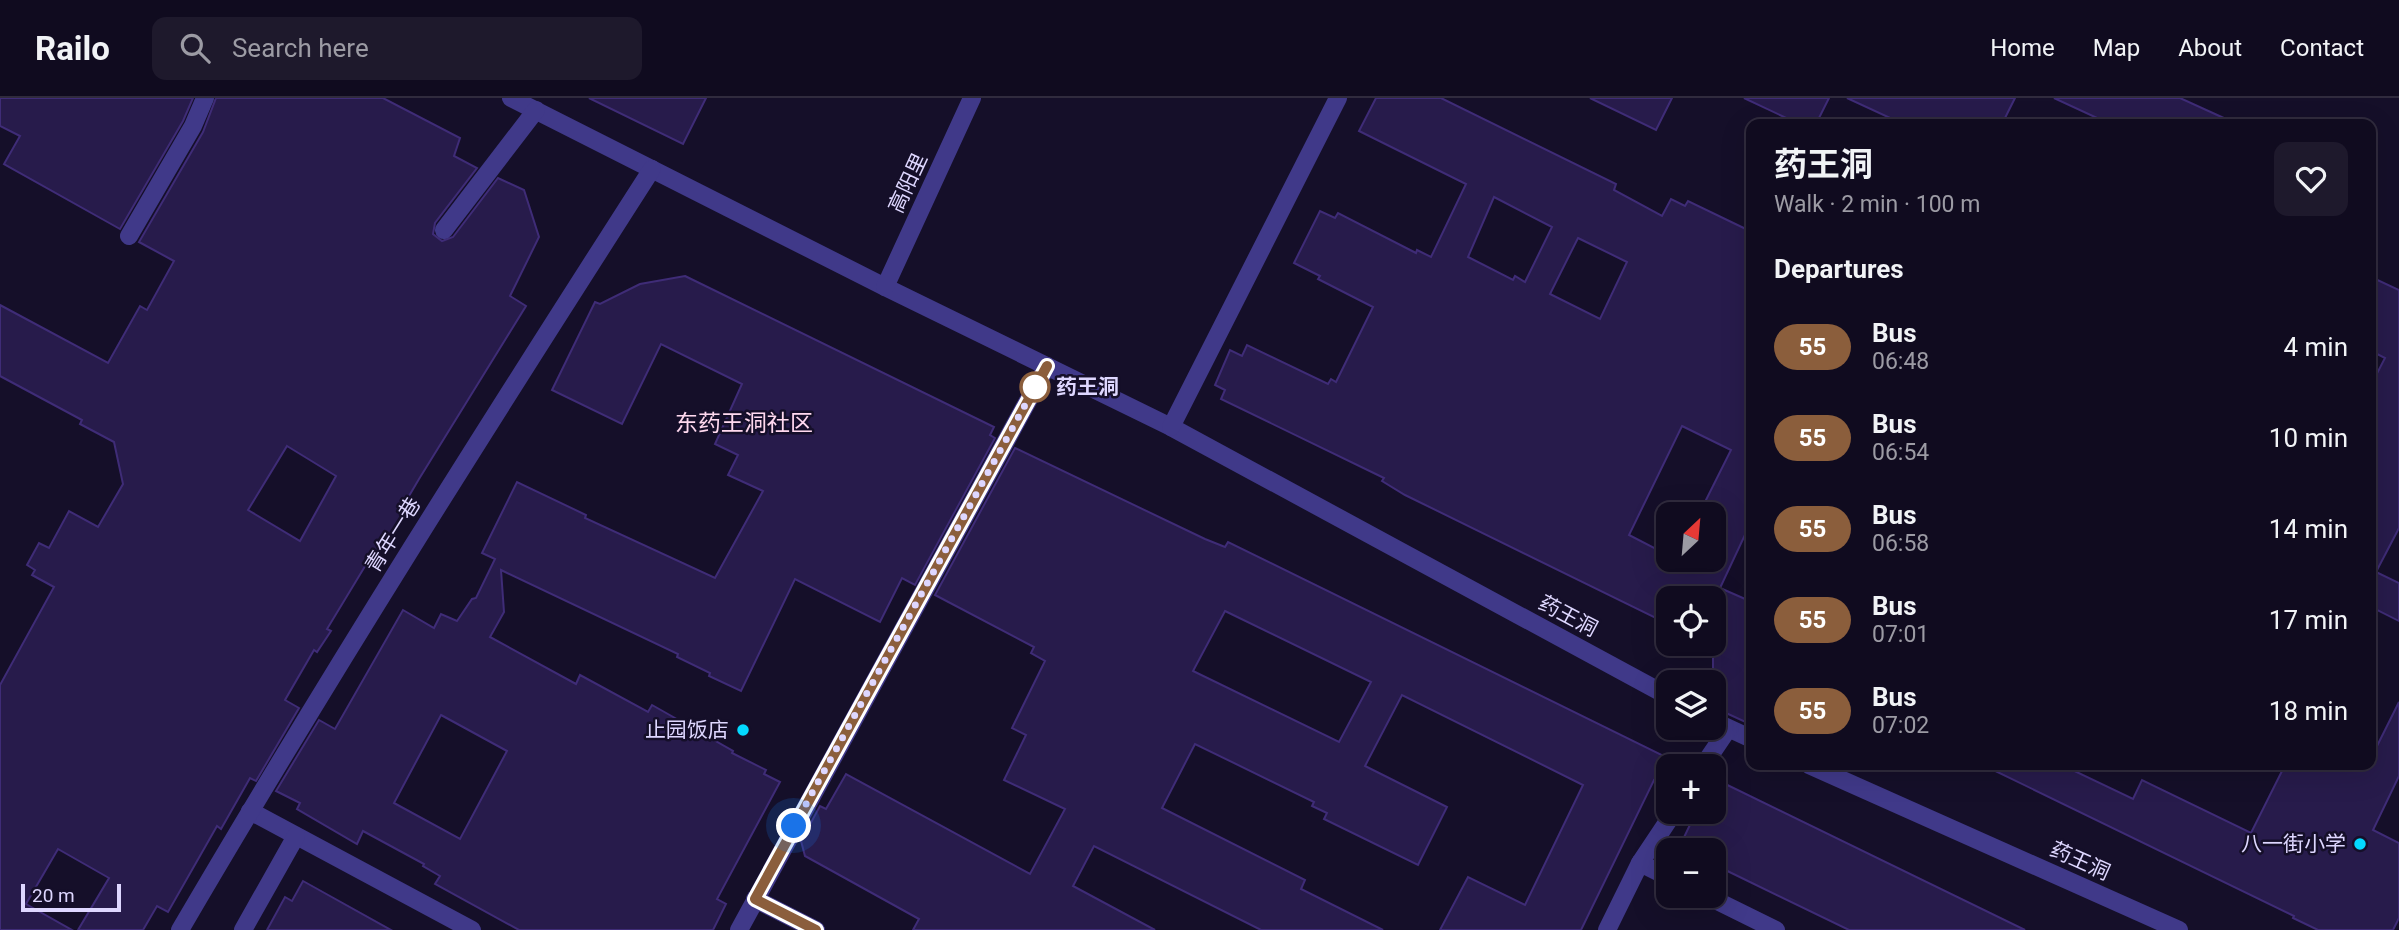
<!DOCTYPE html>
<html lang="en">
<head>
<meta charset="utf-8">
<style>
  body { margin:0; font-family:Roboto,"Noto Sans SC",sans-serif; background:#1e192c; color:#f1f3f6; height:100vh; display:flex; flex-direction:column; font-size:26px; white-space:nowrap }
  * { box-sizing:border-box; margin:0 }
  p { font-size:23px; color:#9c9ba4 }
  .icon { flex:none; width:38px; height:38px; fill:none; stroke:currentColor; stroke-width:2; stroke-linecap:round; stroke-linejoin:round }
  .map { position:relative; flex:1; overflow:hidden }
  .panel { position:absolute; left:1746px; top:21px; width:630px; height:651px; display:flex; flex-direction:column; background:#100b1f; border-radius:14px; box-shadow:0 7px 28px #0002,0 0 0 2px #302b3d }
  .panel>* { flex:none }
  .badge { padding:0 14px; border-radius:23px; font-size:24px; line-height:46px }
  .needle { width:46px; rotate:26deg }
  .buttons { position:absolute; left:1656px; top:404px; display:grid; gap:14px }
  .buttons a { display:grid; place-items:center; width:70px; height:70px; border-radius:14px; background:#100b1f; box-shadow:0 7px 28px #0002,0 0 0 2px #302b3d; font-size:35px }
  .scale { position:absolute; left:21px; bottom:18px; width:100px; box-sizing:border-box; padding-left:7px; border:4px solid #ded7ff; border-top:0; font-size:19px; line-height:24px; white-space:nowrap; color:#ded7ff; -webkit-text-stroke:5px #150f29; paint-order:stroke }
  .you { position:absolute; width:35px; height:35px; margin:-18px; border:5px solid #fff; border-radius:50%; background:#1a73e8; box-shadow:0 0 0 10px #1a73e833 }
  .map>.badge { position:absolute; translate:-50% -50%; box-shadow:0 0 0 4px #fff }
  h2 { padding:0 28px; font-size:26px; line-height:63px }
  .round { display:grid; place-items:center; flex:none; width:74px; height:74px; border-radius:14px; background:#1e192c }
  .overview { display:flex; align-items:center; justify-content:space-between; height:119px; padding:0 28px }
  h1 { font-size:33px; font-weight:700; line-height:52px }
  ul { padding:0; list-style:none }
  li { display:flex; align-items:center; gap:21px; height:91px; padding:0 28px }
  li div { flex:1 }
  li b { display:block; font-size:26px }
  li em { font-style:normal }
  li .badge { min-width:77px; font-weight:700; text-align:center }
  header { display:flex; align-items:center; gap:42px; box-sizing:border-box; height:98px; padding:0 35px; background:#100b1f; border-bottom:2px solid #302b3d }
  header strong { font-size:33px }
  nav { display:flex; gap:38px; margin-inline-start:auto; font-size:24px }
  .search { width:490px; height:63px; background:#1e192c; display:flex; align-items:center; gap:18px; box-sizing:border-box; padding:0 24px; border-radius:14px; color:#9c9ba4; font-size:26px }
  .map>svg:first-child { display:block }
  .building { fill:#271b4b; stroke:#3f2c77; stroke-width:2; fill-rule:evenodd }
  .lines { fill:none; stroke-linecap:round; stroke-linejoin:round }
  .minor { stroke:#403989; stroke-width:18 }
  .line-casing { stroke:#fff; stroke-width:16 }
  .line { stroke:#8b5e3c; stroke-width:10 }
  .walk { stroke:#ded7ff; stroke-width:7; stroke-dasharray:0 12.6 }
  .stop-dot { fill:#fff; stroke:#8b5e3c; stroke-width:3.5 }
  .poi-dot { fill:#03d9ff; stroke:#150f29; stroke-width:2.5 }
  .labels { text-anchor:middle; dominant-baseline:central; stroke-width:5; stroke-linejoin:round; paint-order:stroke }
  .street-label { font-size:21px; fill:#ded7ff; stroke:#150f29 }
  .stop-label { font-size:21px; font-weight:bold; fill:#ded7ff; stroke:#150f29; text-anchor:start }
  .poi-label { font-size:21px; fill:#ded7ff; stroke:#150f29; text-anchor:end }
  .neighbourhood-label { font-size:23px; fill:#ffd9ef; stroke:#150f29 }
</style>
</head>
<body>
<header>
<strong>Railo</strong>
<div class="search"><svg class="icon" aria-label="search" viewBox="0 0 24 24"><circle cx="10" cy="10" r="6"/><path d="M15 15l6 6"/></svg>Search here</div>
<nav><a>Home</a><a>Map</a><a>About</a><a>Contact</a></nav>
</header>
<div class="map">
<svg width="2399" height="832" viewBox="0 0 2399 832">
  <rect width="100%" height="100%" fill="#150f29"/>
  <g class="building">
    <polygon points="0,0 193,0 183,23 120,131 4,66 20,38 0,28"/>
    <path d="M216 0H383L460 40 454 58 477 70 435 125 433 136 442 143 453 139 498 80 524 92 539 139 510 198 526 208 419 381 399 415 403 418 390 439 388 438 374 462 370 460 327 531 331 533 317 554 314 552 285 602 299 610 256 683 250 680 221 731 217 728 168 814 157 808 143 832H78L109 780 58 751 26 806 72 832H0V587L54 489 32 477 35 472 27 467 39 445 49 450 69 413 98 429 123 386 114 344 80 326 82 322 0 278V207L108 265 140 208 147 212 174 163 139 144 203 34ZM287 348 336 378 300 443 248 412Z"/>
    <polygon points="589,0 706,0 683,46"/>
    <path d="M1376 0H1441L1616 86 1614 92 1662 118 1671 101 1685 108 1688 103 1752 134V422L1720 490 1752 504V627L1713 609V548L1709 546H1713V500H1668V526L1405 397 1382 383 1384 380 1221 301 1225 292 1215 287 1230 252 1242 258 1247 247 1328 286 1331 281 1336 284 1373 209 1318 181 1320 178 1294 165 1320 113 1335 120 1338 115 1416 155 1417 152 1431 159 1466 86 1359 33ZM1494 99 1552 129 1525 184 1515 178 1513 182 1468 159ZM1578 140 1627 164 1600 221 1550 196ZM1682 328 1731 352 1699 416H1713V462H1668V457L1629 437Z"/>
    <polygon points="1590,0 1672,0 1656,32"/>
    <polygon points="1744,0 1829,0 1816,26 1799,26"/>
    <polygon points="1847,0 2015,0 2002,26 1903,26"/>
    <polygon points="2054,0 2180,0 2237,26 2110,26"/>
    <path d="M685 178 994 329 990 337 995 340 915 487 902 480 880 524 795 481 741 593 709 578 710 575 677 559 678 556 501 472 504 514 490 539 576 586 580 577 648 614 652 607 733 653 732 655 766 672 764 676 780 684 717 801 726 806 713 832H519L435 786 440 778 423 768 424 766 363 733 357 746 297 711 300 705 276 693 319 622 335 631 403 512 434 530 441 516 457 523 472 501 476 500 495 461 482 455 517 384 586 417 585 420 715 480 763 393 728 377 738 357 715 346 742 286 661 246 622 326 552 292 595 204 600 206 640 186ZM441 617 507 653 460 741 394 705Z"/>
    <polygon points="2371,179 2399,192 2399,430 2376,474 2399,485 2399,523 2371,509 2371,287 2385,260 2371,253"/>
    <path d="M1015 350 1205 441 1225 449 1228 444 1684 668H1668V689L1654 682 1581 832H1440L1468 779 1525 807 1583 687 1402 597 1365 668 1447 709 1418 767 1324 721 1327 715 1312 708 1314 704 1195 646 1162 710 1305 782 1301 791 1383 832H1261L1094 748 1073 788 1155 832H913L919 821 805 758 801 743 820 708 826 711 846 676 1030 776 1065 711 1004 682 1026 637 1012 630 1045 563 1031 555 1034 549 935 497ZM1225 513 1371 584 1339 644 1193 573Z"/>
    <polygon points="2399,604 2399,678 2373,732 2399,745 2399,820 2393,832 2318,832 2293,820 2294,818 1983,667 2062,667 2133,701 2142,682 2251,735 2285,667 2371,667 2371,660"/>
    <polygon points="1713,680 2025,832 1849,832 1713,766 1713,752 1678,752 1696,714 1713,714"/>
    <polygon points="303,783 391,832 267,832 285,799 292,803"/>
  </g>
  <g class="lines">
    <g class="minor">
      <polyline points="511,0 885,189 1171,329 1668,598"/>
      <polyline points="444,132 536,12"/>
      <polyline points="129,138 193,28 205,0"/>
      <polyline points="885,189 972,0"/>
      <polyline points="1171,329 1338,0"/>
      <polyline points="1713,623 1752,641"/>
      <polyline points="1809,667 2179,832"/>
      <polyline points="1703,668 1728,631"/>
      <polyline points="250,713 472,832"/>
      <polyline points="1640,765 1668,779"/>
      <polyline points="1707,798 1776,832"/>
      <polyline points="755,801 816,832"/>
      <path d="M180 832C331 574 491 322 652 71"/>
      <polyline points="243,832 296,738"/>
      <polyline points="739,832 1047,268"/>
      <polyline points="1607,832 1640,765 1674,714"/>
    </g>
  </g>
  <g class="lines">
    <g class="line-casing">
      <polyline id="line" points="816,832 755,801 1047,268"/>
    </g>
    <use href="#line" class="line"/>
    <polyline class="walk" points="794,728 1035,289"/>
  </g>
  <circle class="stop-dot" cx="1035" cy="289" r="14"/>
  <g class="poi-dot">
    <circle cx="743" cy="632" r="7"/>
    <circle cx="2360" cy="746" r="7"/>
  </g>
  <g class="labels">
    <g class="street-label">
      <text transform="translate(908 85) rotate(-65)">高阳里</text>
      <text transform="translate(393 437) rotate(-58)">青年一巷</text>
      <text transform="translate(1568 518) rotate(28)">药王洞</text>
      <text transform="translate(2080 763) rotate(24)">药王洞</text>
    </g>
    <g class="stop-label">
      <text x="1056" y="289">药王洞</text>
    </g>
    <g class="poi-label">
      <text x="729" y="632">止园饭店</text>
      <text x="2346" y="746">八一街小学</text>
    </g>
    <g class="neighbourhood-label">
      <text x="744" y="325">东药王洞社区</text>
    </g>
  </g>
</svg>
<div class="buttons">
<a><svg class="needle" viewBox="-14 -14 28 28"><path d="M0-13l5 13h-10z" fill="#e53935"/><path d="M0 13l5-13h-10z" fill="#9c9ba4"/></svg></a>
<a><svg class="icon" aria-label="locate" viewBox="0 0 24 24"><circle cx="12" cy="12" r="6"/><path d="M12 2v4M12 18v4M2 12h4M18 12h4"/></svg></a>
<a><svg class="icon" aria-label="layers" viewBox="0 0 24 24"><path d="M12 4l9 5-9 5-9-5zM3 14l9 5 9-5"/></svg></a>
<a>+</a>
<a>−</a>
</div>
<div class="scale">20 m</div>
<div class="you" style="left:794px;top:728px"></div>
<section class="panel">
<div class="overview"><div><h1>药王洞</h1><p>Walk · 2 min · 100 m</p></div><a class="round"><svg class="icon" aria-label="heart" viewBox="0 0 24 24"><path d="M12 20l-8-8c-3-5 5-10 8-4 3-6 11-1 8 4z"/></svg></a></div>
<h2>Departures</h2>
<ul>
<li><span class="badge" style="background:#8b5e3c;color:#fff">55</span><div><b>Bus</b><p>06:48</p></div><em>4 min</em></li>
<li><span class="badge" style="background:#8b5e3c;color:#fff">55</span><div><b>Bus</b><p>06:54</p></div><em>10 min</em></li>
<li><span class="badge" style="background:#8b5e3c;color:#fff">55</span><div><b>Bus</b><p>06:58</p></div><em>14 min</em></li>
<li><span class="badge" style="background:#8b5e3c;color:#fff">55</span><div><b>Bus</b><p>07:01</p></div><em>17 min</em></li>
<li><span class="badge" style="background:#8b5e3c;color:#fff">55</span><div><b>Bus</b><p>07:02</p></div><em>18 min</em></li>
</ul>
</section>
</div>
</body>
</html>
